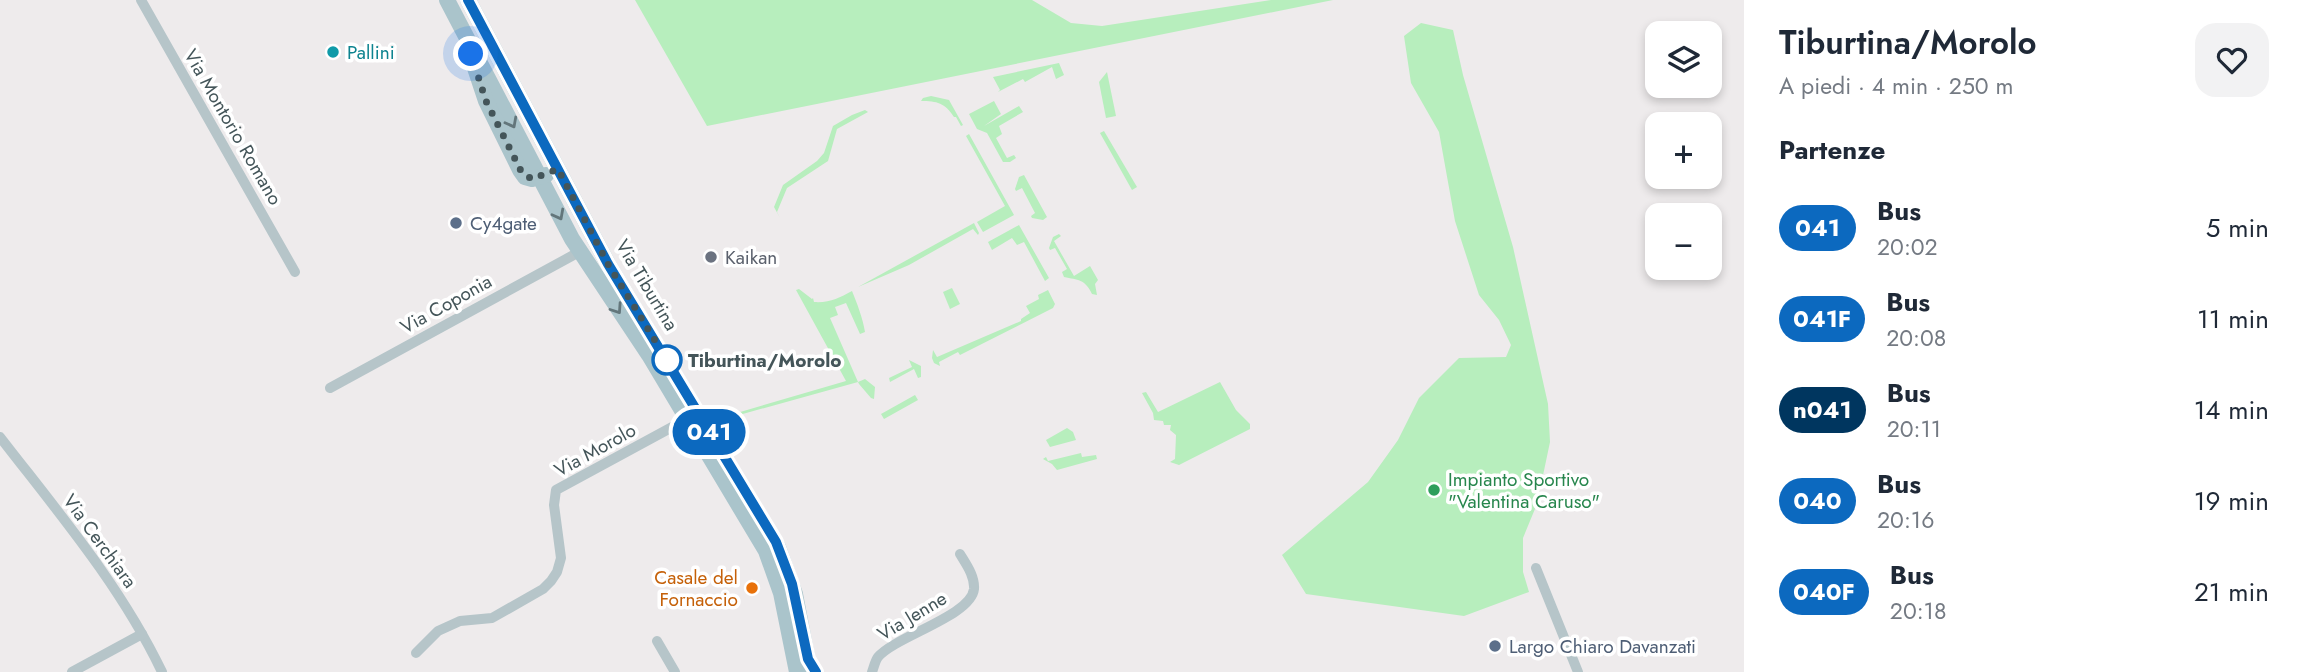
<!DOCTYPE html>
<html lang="it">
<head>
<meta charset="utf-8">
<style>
  body { margin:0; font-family:Jost,sans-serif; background:#f2f2f3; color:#1f2937; height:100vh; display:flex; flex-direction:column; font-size:26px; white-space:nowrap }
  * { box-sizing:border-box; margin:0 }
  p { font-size:23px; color:#747a83 }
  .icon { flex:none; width:38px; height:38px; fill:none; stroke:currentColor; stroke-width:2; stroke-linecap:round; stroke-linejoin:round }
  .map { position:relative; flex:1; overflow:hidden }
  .details { display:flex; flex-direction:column; background:#fff; width:560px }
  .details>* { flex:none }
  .badge { padding:0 14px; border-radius:23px; font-size:24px; line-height:46px }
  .fabs { position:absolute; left:1645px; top:21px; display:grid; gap:14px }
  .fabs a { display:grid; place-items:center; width:77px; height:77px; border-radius:14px; background:#fff; box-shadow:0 4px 10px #0003; font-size:35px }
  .you { position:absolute; width:35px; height:35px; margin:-18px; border:5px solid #fff; border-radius:50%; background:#1a73e8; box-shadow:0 0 0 10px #1a73e833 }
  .map>.badge { position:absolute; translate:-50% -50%; box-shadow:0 0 0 4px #fff }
  h2 { padding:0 35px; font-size:26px; line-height:63px }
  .round { display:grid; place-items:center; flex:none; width:74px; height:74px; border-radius:21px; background:#f2f2f3 }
  .overview { display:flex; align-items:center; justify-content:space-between; height:119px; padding:0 35px }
  h1 { font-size:33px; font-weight:600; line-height:52px }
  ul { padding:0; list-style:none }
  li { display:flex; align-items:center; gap:21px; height:91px; padding:0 35px }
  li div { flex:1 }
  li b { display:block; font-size:26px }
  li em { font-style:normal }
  li .badge { min-width:77px; font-weight:700; text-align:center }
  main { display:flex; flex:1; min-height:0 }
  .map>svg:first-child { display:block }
  .green { fill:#b7eebd }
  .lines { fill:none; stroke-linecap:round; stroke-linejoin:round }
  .minor { stroke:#b6c5c9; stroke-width:10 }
  .primary { stroke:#aac4cb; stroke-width:16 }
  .oneway { stroke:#63767b }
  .line-casing { stroke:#fff; stroke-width:16 }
  .line { stroke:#0c69bf; stroke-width:10 }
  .walk { stroke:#445559; stroke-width:7; stroke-dasharray:0 12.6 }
  .culture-dot { fill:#0f9aa8; stroke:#fff; stroke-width:2.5 }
  .service-dot { fill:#5c6f8a; stroke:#fff; stroke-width:2.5 }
  .worship-dot { fill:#6b7280; stroke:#fff; stroke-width:2.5 }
  .stop-dot { fill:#fff; stroke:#0c69bf; stroke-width:3.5 }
  .leisure-dot { fill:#2e9e5b; stroke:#fff; stroke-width:2.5 }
  .food-dot { fill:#e8710a; stroke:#fff; stroke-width:2.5 }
  .labels { text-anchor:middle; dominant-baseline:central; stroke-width:7; stroke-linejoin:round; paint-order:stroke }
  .culture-label { font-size:19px; fill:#0d838f; stroke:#fff; text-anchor:start }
  .street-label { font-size:19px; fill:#445559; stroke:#fff }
  .service-label { font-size:19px; fill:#4e5e75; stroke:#fff; text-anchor:start }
  .worship-label { font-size:19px; fill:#5b616d; stroke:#fff; text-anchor:start }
  .stop-label { font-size:19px; font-weight:bold; fill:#445559; stroke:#fff; text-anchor:start }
  .leisure-label { font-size:19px; fill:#27864d; stroke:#fff; text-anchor:start }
  .food-label { font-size:19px; fill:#c56008; stroke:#fff; text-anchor:end }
</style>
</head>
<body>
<main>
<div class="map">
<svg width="1744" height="672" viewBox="0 0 1744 672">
  <rect width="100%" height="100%" fill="#eeebec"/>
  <g class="green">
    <polygon points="635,0 1032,0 1071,23 1102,26 1271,0 1333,0 707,126"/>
    <polygon points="1421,23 1453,30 1463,75 1513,247 1548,404 1550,442 1537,504 1523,538 1523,572 1529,592 1464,616 1306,594 1282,555 1368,482 1398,440 1419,398 1459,358 1506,357 1511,345 1499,320 1479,295 1455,221 1439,132 1411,83 1404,36"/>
    <polygon points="1059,63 1064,75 1056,79 1052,67 1025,82 1023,79 998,92 1000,90 993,77"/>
    <polygon points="1107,72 1116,116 1106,118 1099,82"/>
    <path d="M931 96 949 100 963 125 961 126 956 117H954C945 103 937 101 921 101L923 98Z"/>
    <polygon points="994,101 1001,114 984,126 1019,106 1023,112 999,126 1002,134 996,138 1007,158 1014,155 1016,158 1010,162 1003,162 987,133 977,129 969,114"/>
    <polygon points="865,110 868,112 837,129 828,161 787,188 777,212 780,218 774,207 783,185 817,161 824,153 833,126 852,115"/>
    <polygon points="1104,131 1137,187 1132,190 1100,133"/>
    <polygon points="969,134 1014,215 983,232 977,222 1005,206 966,136"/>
    <polygon points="1024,175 1047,217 1043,220 1032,218 1031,216 1035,213 1022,188 1016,191 1015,189 1019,177"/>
    <polygon points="974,223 979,233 978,235 973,229 909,265 858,287"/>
    <polygon points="1019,225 1049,278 1045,281 1024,242 1017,245 1012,238 992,250 988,242"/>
    <path d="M1059 234 1061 236 1054 241 1074 276 1090 266 1098 280 1095 284 1097 295 1092 294C1085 279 1078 280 1064 277L1062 272 1067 269 1055 248 1050 250 1049 248 1053 237Z"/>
    <polygon points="952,288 960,304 950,309 943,292"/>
    <path d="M799 289 812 299 813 298 814 302C830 303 839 298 852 291 857 303 863 319 865 332L860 334 846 303 835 307 838 315 830 318 858 382 732 417 730 415 846 381 796 290Z"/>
    <polygon points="1048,290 1055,304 1053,308 960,355 958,352 939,362 940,366 934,363 932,358 933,350 937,357 1021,321 1021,319 1030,313 1026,306 1039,299 1038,295"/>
    <polygon points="909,360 921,366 921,377 918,378 914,369 890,382 889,378 912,367"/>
    <polygon points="865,379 875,387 874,399 871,398 859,384 858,382"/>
    <polygon points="1220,382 1236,410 1250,424 1250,429 1179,465 1170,462 1175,459 1176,435 1170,430 1171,425 1164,425 1163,421 1154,420 1153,413 1142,393 1146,392 1158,412"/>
    <polygon points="915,395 918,400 884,419 881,414"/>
    <polygon points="1067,428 1073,432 1076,440 1050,447 1046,440"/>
    <polygon points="1081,453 1082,457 1096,455 1097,459 1057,470 1052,464 1043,459 1046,457 1048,461"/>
  </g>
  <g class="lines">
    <g class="minor">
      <polyline points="141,0 295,272"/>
      <polyline points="330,388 579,252"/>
      <path d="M0 437C58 512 121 586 162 672"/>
      <polyline points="1536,568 1578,672"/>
      <polyline points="657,641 675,672"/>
      <polyline points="416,653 438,631 460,621 492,618 543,589 551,581 557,572 561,558 554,505 556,490 687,419"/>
      <polyline points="72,672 142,634"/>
      <path d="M872 672C874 667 875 661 878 657 896 636 971 616 974 589 975 576 966 564 960 554"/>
    </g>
    <g class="primary">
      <polyline points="447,0 572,239 649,355 766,551 781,593 797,672"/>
      <polyline points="468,0 608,264 778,547 795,594 810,672"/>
      <polyline points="473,62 486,101 520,170 525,177 532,179 546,175"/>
    </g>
  </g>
  <defs><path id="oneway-chevron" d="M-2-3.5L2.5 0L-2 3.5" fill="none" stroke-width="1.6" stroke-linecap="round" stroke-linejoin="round" transform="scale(1.75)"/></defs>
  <g class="oneway">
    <use href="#oneway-chevron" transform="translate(512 123) rotate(62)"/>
    <use href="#oneway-chevron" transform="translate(559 215) rotate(62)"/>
    <use href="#oneway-chevron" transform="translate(617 309) rotate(56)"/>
  </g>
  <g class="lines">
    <g class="line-casing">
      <polyline id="line" points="468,0 608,264 776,542 792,584 808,659 816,672"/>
    </g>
    <use href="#line" class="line"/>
    <polyline class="walk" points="471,54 486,101 522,173 532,179 558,169 608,264 667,360"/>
  </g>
  <circle class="culture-dot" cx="333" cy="52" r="7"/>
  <g class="service-dot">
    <circle cx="456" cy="223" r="7"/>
    <circle cx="1495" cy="646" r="7"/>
  </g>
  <circle class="worship-dot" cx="711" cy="257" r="7"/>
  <circle class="stop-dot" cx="667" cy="360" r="14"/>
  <circle class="leisure-dot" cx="1434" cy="490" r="7"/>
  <circle class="food-dot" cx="752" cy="588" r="7"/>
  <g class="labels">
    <g class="culture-label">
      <text x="347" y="52">Pallini</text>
    </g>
    <g class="street-label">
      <text transform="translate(233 127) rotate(60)">Via Montorio Romano</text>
      <text transform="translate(647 285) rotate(59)">Via Tiburtina</text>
      <text transform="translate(446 304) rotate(-29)">Via Coponia</text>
      <text transform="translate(595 450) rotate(-29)">Via Morolo</text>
      <text transform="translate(100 541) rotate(54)">Via Cerchiara</text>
      <text transform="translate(912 616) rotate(-31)">Via Jenne</text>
    </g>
    <g class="service-label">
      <text x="470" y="223">Cy4gate</text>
      <text x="1509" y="646">Largo Chiaro Davanzati</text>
    </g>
    <g class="worship-label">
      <text x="725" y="257">Kaikan</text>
    </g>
    <g class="stop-label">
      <text x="688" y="360">Tiburtina/Morolo</text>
    </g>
    <g class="leisure-label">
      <text x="1448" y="479">Impianto Sportivo<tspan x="1448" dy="22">"Valentina Caruso"</tspan></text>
    </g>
    <g class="food-label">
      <text x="738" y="577">Casale del<tspan x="738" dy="22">Fornaccio</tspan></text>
    </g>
  </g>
</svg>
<div class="fabs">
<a><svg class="icon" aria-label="layers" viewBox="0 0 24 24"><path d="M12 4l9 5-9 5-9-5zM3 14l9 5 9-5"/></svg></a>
<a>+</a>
<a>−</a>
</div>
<div class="you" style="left:471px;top:54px"></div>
<b class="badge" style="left:709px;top:432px;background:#0c69bf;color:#fff">041</b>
</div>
<section class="details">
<div class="overview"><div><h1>Tiburtina/Morolo</h1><p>A piedi · 4 min · 250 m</p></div><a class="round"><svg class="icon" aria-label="heart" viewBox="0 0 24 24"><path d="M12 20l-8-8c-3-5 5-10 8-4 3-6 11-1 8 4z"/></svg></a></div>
<h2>Partenze</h2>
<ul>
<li><span class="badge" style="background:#0c69bf;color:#fff">041</span><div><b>Bus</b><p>20:02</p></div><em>5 min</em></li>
<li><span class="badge" style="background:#0c69bf;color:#fff">041F</span><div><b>Bus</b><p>20:08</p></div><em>11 min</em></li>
<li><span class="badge" style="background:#00365f;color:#fff">n041</span><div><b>Bus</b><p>20:11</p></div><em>14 min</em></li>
<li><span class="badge" style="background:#0c69bf;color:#fff">040</span><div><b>Bus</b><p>20:16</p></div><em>19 min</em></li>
<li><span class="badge" style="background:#0c69bf;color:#fff">040F</span><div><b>Bus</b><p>20:18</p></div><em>21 min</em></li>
</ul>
</section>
</main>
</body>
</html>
